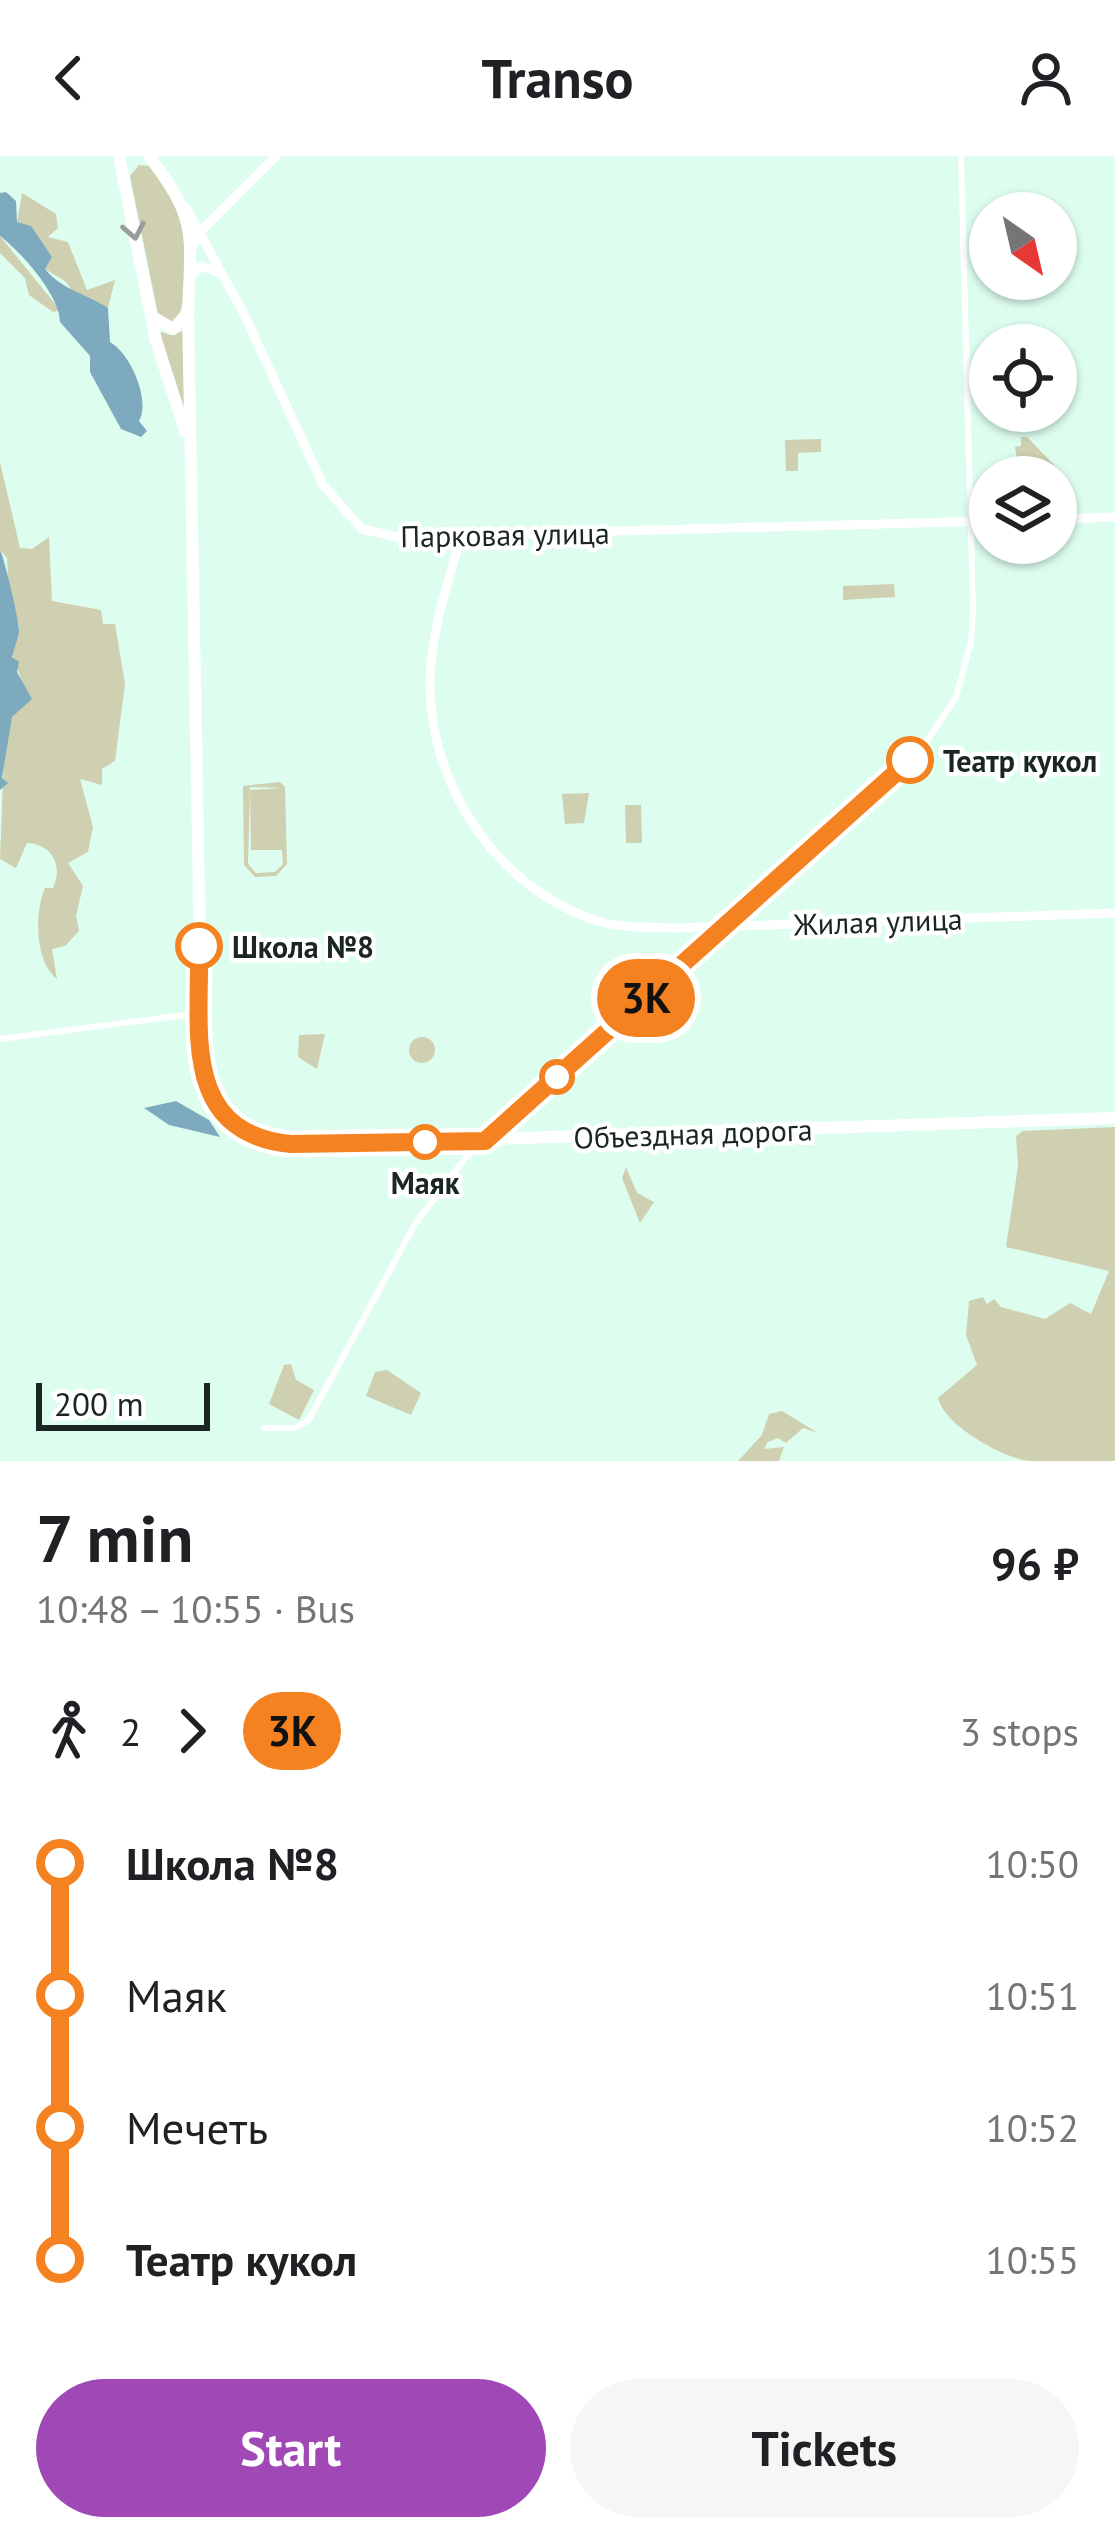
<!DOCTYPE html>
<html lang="en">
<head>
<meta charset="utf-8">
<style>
  body { margin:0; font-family:"PT Sans",sans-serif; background:#f6f6f6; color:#202124; height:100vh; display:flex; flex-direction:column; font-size:45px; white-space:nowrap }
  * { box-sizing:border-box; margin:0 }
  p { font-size:39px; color:#757577 }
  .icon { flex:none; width:66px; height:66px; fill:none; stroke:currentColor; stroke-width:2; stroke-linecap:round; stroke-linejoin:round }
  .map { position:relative; height:1305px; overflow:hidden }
  .sheet { display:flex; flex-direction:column; background:#fff; flex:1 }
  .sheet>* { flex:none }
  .badge { padding:0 24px; border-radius:39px; font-size:42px; line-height:78px }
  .needle { width:78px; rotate:146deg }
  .buttons { position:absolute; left:969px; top:36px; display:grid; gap:24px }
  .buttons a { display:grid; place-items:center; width:108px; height:108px; border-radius:50%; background:#fff; box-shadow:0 3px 9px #0004; font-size:60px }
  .scale { position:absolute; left:36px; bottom:30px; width:174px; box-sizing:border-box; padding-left:12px; border:6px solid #1a2621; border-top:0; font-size:33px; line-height:42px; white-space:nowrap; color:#1a2621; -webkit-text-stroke:9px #fff; paint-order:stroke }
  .map>.badge { position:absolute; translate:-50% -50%; box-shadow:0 0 0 6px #fff }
  .legs { display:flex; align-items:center; gap:18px; height:132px; padding:0 36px; font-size:39px }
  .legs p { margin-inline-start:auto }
  .overview { display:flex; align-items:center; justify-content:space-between; height:204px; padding:0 36px }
  h1 { font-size:66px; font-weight:700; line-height:90px }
  .primary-button { display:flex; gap:24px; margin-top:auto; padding:24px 36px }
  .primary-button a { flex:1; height:138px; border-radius:72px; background:#a049b6; color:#fff; font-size:48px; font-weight:700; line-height:138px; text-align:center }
  .primary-button a+a { background:#f6f6f6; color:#202124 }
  ul { padding:0 36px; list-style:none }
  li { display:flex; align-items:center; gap:42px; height:132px; font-size:45px }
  li i { display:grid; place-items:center; width:18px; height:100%; margin:0 15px; background:currentColor }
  li i::after { content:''; width:30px; height:30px; margin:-15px; border:9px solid; border-radius:50%; background:#fff }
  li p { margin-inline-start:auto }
  li:first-child i { background:linear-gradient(#0000 50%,currentColor 0) }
  li:last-child i { background:linear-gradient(currentColor 50%,#0000 0) }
  header { display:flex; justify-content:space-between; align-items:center; height:156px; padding:0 36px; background:#fff; font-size:54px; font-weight:700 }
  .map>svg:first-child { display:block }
  .green { fill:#cfcfb1; fill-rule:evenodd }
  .water { fill:#7daabe }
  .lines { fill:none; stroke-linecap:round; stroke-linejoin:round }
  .minor { stroke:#fff; stroke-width:6 }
  .secondary { stroke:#fff; stroke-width:9 }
  .primary { stroke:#fff; stroke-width:12 }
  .oneway { stroke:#989d9b }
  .line-1-casing { stroke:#fff; stroke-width:27 }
  .line-1 { stroke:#f58220; stroke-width:18 }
  .stop-1-dot { fill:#fff; stroke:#f58220; stroke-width:6 }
  .labels { text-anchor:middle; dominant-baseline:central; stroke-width:9; stroke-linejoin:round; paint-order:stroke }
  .street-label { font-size:30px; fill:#1a2621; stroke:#fff }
  .stop-label { font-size:30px; font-weight:bold; fill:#1a2621; stroke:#fff; text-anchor:start }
</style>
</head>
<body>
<header><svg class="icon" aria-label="back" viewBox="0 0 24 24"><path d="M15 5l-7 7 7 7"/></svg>Transo<svg class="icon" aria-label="person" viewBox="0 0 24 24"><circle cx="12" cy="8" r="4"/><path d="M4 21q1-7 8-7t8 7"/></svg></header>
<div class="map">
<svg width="1115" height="1305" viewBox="0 0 1115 1305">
  <rect width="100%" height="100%" fill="#ddfeef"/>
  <g class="green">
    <path d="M139 9 149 10C158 22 171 35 177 49 191 78 194 144 172 168L158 158 130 20Z"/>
    <polygon points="22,37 56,58 58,72 48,81 68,86 87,134 115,124 108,152 80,144 65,125 45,113 17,66"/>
    <polygon points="0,80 60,154 53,156 29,139 25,122 0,97"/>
    <polygon points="158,175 171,179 183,175 185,255"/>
    <polygon points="1021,281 1027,281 1060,315 1020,321 1015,291 1021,290"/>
    <polygon points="821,283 821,296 798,297 798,315 786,315 785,284"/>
    <path d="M0 306 20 392 32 393 49 381 52 445 101 454 103 468H115L125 528 115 605 102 613V629L80 623 93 671 88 696 68 707 83 730 76 760 79 775 65 790 52 793 57 823C35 806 34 757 45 732H53C63 711 53 688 27 687L16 712 0 703 4 596 12 561 27 538 11 496 19 470 9 444 7 402 0 394Z"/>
    <polygon points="894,428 895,441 843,444 843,430"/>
    <path d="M280 626 285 631 287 708 276 720 255 721 244 709 243 630ZM250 631 282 632 250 634 251 694H282L283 708 275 716 256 717 248 708Z"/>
    <polygon points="589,637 584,667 565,668 562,638"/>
    <polygon points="625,649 641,649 642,687 626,687"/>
    <polygon points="325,878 317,913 298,901 299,879"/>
    <circle cx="422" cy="894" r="13"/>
    <path d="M1115 971V1305C1087 1305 1056 1305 1028 1305 1001 1301 944 1269 938 1242L977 1209 966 1179 969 1145 983 1141 987 1148 994 1143 1001 1151 1045 1163 1070 1147 1091 1158 1109 1115 1006 1091 1018 1010 1016 980 1023 975Z"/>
    <polygon points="626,1011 637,1037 654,1046 640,1067 622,1022"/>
    <polygon points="291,1208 296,1224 314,1234 299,1264 269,1248 284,1209"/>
    <polygon points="387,1214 421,1237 411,1259 366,1240 375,1216"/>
    <polygon points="782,1255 818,1277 803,1272 786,1287 778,1282 768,1286 764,1293 784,1291 779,1305 738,1305 762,1279 769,1258"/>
  </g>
  <g class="water">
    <path d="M6 36 16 45 17 66 31 70 52 101 45 113C62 134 87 138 108 152L110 186C130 197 151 244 139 265L147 275 141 281 121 273 90 216V200L60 166C60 139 20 95 0 80V37Z"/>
    <path d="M0 394C3 397 20 467 19 475 18 483 14 493 12 501L19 506 17 516 32 543 12 561 2 622 8 627 0 634Z"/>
    <polygon points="176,945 209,964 220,981 169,969 144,952"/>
  </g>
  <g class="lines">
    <g class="minor">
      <polyline points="0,883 201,857"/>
      <polyline points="264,1272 295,1272 308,1265 415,1068 466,1001 869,645 927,585 956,541 971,486 973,455 961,0"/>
    </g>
    <g class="secondary">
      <polyline points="186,52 244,158 323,329 362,373 397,381 990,365"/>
      <polyline points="191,94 200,76 276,0"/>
      <polyline points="190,121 201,110 220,117"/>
      <polyline points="1056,363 1115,361"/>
      <path d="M461 380C448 427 431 475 430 524 428 627 496 733 598 765 624 773 653 771 680 772L1115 757"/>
    </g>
    <g class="primary">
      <polyline points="119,0 156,184 185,275"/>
      <path d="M149 0C198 64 191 78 188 155L202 898C205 965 253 988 315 989L1115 962"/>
      <polyline points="155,162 173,173 188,157"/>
    </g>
  </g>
  <defs><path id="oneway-chevron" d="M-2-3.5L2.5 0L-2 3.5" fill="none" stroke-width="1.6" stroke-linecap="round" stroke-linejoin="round" transform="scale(3)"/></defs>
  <use class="oneway" href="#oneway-chevron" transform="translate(134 75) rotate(79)"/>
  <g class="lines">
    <g class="line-1-casing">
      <path id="line-1" d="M199 790C201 872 179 977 291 988L485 985 910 604"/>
    </g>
    <use href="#line-1" class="line-1"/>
  </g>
  <g class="stop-1-dot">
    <circle cx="910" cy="604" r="21"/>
    <circle cx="199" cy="790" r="21"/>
    <circle cx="557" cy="921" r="15"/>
    <circle cx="425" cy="986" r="15"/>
  </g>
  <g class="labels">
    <g class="street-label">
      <text transform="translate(505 378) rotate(-1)">Парковая улица</text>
      <text transform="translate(878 765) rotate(-2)">Жилая улица</text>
      <text transform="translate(693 977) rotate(-2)">Объездная дорога</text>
    </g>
    <g class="stop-label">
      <text x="943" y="604">Театр кукол</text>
      <text x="232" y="790">Школа №8</text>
      <text x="425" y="1026" text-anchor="middle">Маяк</text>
    </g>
  </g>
</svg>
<div class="buttons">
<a><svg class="needle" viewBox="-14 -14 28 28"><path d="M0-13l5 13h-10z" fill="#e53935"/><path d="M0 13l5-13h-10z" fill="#757577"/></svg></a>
<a><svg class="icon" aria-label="locate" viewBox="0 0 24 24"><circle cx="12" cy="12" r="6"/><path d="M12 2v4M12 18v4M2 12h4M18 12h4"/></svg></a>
<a><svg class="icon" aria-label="layers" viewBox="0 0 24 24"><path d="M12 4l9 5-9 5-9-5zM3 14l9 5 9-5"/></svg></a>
</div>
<div class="scale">200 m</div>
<b class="badge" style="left:646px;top:842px;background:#f58220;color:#111">3К</b>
</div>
<section class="sheet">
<div class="overview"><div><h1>7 min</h1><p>10:48 – 10:55 · Bus</p></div><b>96 ₽</b></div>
<div class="legs"><svg class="icon" aria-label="walk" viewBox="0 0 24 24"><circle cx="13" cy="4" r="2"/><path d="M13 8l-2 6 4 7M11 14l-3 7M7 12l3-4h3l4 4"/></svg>2<svg class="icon" aria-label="forward" viewBox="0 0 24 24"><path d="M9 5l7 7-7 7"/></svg><b class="badge" style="background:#f58220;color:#111">3К</b><p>3 stops</p></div>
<ul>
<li><i style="color:#f58220"></i><b>Школа №8</b><p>10:50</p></li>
<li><i style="color:#f58220"></i><span>Маяк</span><p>10:51</p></li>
<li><i style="color:#f58220"></i><span>Мечеть</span><p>10:52</p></li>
<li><i style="color:#f58220"></i><b>Театр кукол</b><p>10:55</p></li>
</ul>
<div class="primary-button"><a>Start</a><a>Tickets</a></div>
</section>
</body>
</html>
